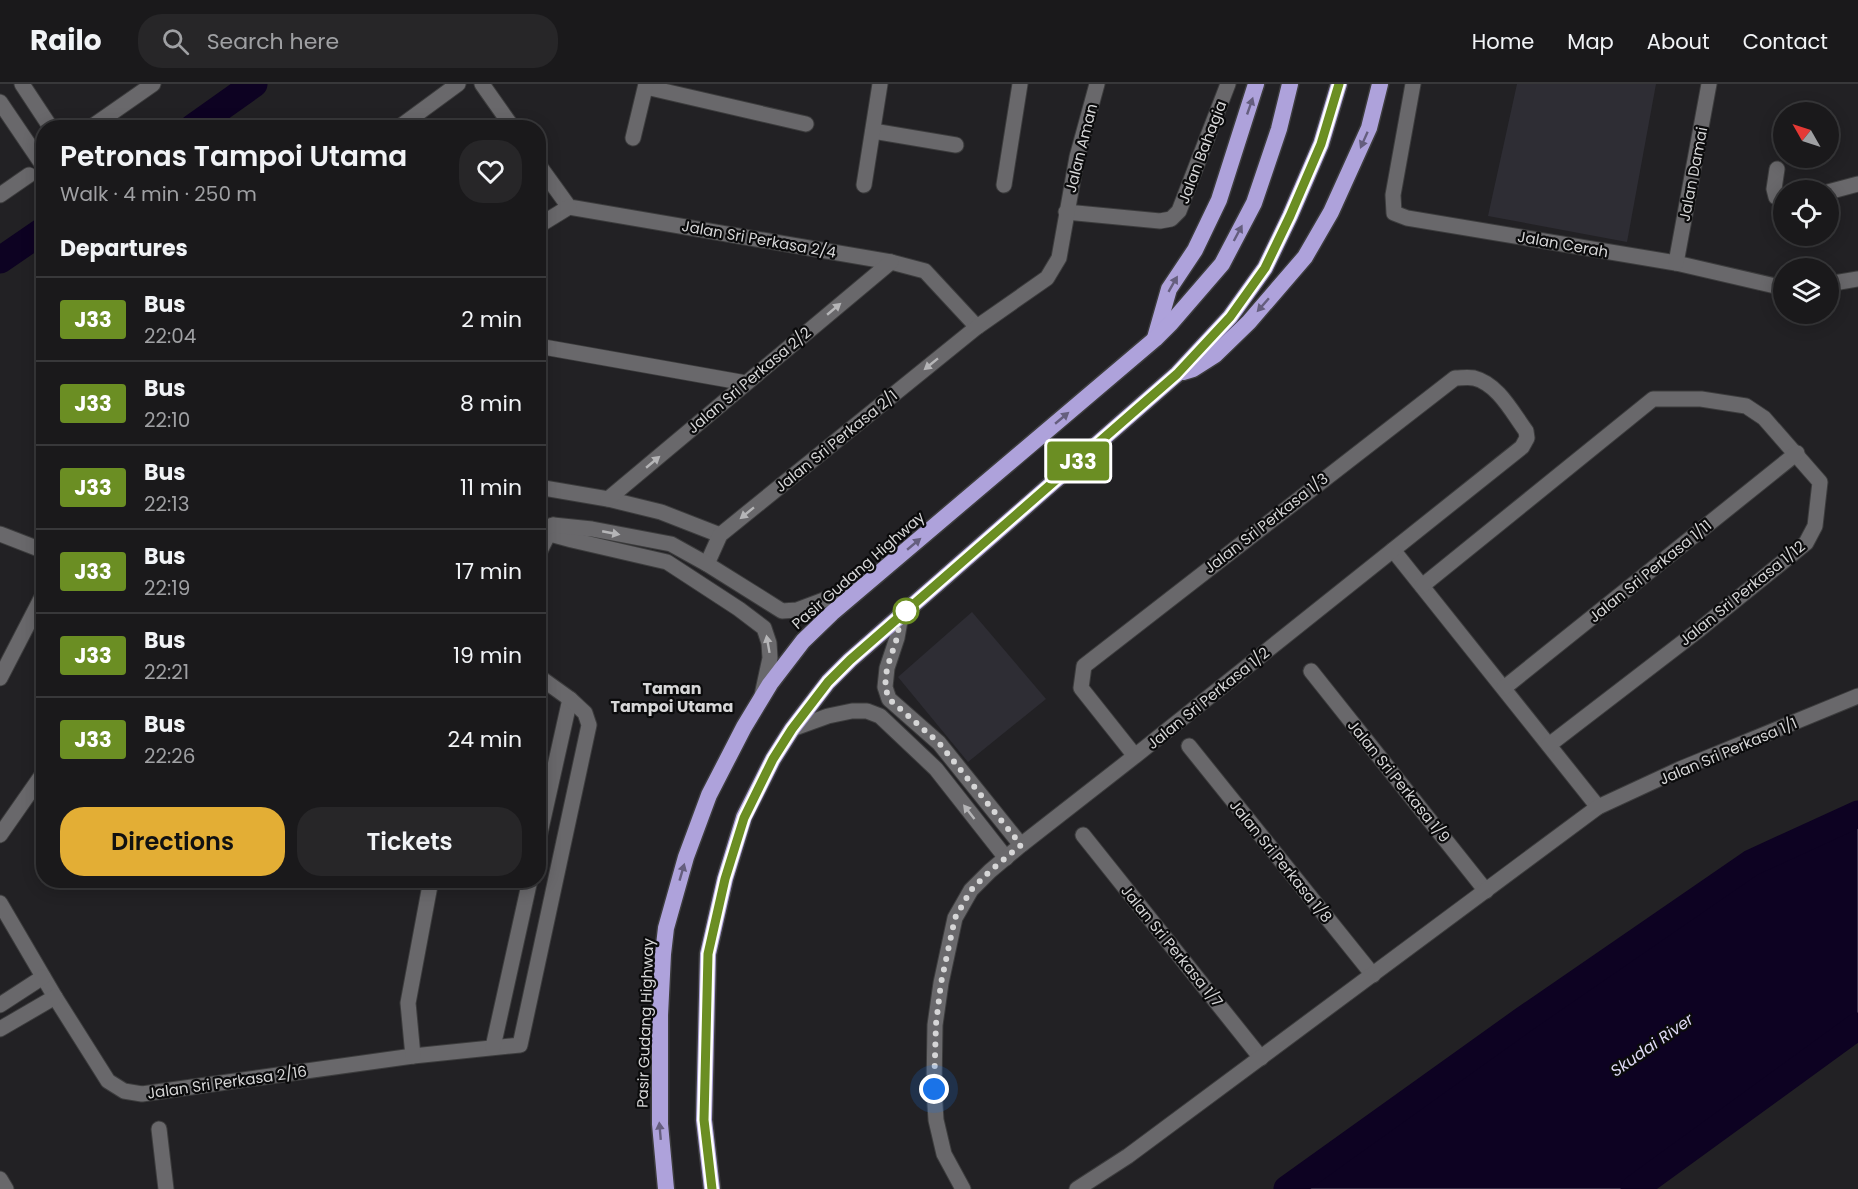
<!DOCTYPE html>
<html lang="en">
<head>
<meta charset="utf-8">
<style>
  body { margin:0; font-family:Poppins,sans-serif; background:#272628; color:#f1f3f6; height:100vh; display:flex; flex-direction:column; font-size:22px; white-space:nowrap }
  * { box-sizing:border-box; margin:0 }
  p { font-size:20px; color:#9fa0a3 }
  .icon { flex:none; width:33px; height:33px; fill:none; stroke:currentColor; stroke-width:2; stroke-linecap:round; stroke-linejoin:round }
  .map { position:relative; flex:1; overflow:hidden }
  .panel { position:absolute; left:36px; top:36px; width:510px; height:768px; display:flex; flex-direction:column; background:#1a191b; border-radius:24px; box-shadow:0 3px 15px #0003,0 0 0 2px #38383a }
  .panel>* { flex:none }
  .badge { padding:0 12px; border-radius:4px; font-size:21px; line-height:39px }
  .needle { width:39px; rotate:309deg }
  .controls { position:absolute; left:1773px; top:18px; display:grid; gap:12px }
  .controls a { display:grid; place-items:center; width:66px; height:66px; border-radius:50%; background:#1a191b; box-shadow:0 3px 15px #0003,0 0 0 2px #38383a; font-size:30px }
  .you { position:absolute; width:30px; height:30px; margin:-15px; border:4px solid #fff; border-radius:50%; background:#1a73e8; box-shadow:0 0 0 9px #1a73e833 }
  .map>.badge { position:absolute; translate:-50% -50%; box-shadow:0 0 0 3px #fff }
  h2 { padding:0 24px; font-size:22px; line-height:54px }
  .round { display:grid; place-items:center; flex:none; width:63px; height:63px; border-radius:24px; background:#272628 }
  .head { display:flex; align-items:center; justify-content:space-between; height:102px; padding:0 24px }
  h1 { font-size:28px; font-weight:600; line-height:45px }
  .action { display:flex; gap:12px; margin-top:auto; padding:12px 24px }
  .action a { flex:1; height:69px; border-radius:24px; background:#e3ae35; color:#111; font-size:24px; font-weight:600; line-height:69px; text-align:center }
  .action a+a { background:#272628; color:#f1f3f6 }
  ul { padding:0; list-style:none }
  li { display:flex; align-items:center; gap:18px; height:84px; padding:0 24px; border-top:2px solid #38383a }
  li div { flex:1 }
  li b { display:block; font-size:22px }
  li em { font-style:normal }
  li .badge { min-width:66px; font-weight:700; text-align:center }
  header { display:flex; align-items:center; gap:36px; box-sizing:border-box; height:84px; padding:0 30px; background:#1a191b; border-bottom:2px solid #38383a }
  header strong { font-size:28px }
  nav { display:flex; gap:33px; margin-inline-start:auto; font-size:21px }
  .search { width:420px; height:54px; background:#272628; display:flex; align-items:center; gap:15px; box-sizing:border-box; padding:0 21px; border-radius:24px; color:#9fa0a3; font-size:22px }
  .map>svg:first-child { display:block }
  .built { fill:#2e2d34 }
  .water { fill:#0d0222; stroke:#494258; stroke-width:1.5 }
  .lines { fill:none; stroke-linecap:round; stroke-linejoin:round }
  .river { stroke:#0d0222; stroke-width:27 }
  .minor-casing { stroke:#3c3c3d; stroke-width:17 }
  .tertiary-casing { stroke:#3c3c3d; stroke-width:17 }
  .trunk-casing { stroke:#3c3c3d; stroke-width:19 }
  .minor { stroke:#69686b; stroke-width:15 }
  .tertiary { stroke:#69686b; stroke-width:15 }
  .trunk { stroke:#aea2db; stroke-width:16 }
  .oneway { fill:#655e7e }
  .oneway2 { fill:#b5b5b7 }
  .line-casing { stroke:#fff; stroke-width:14 }
  .line { stroke:#6b8e23; stroke-width:9 }
  .walk { stroke:#d6d6d7; stroke-width:6; stroke-dasharray:0 10.8 }
  .stop-dot { fill:#fff; stroke:#6b8e23; stroke-width:3 }
  .labels { text-anchor:middle; dominant-baseline:central; stroke-width:4.5; stroke-linejoin:round; paint-order:stroke }
  .street-label { font-size:15px; fill:#d6d6d7; stroke:#0b0b0c }
  .neighbourhood-label { font-size:16px; font-weight:bold; fill:#d6d6d7; stroke:#0b0b0c }
  .water-label { font-size:16px; font-style:italic; fill:#dfdaf6; stroke:#0b0b0c }
</style>
</head>
<body>
<header>
<strong>Railo</strong>
<div class="search"><svg class="icon" aria-label="search" viewBox="0 0 24 24"><circle cx="10" cy="10" r="6"/><path d="M15 15l6 6"/></svg>Search here</div>
<nav><a>Home</a><a>Map</a><a>About</a><a>Contact</a></nav>
</header>
<div class="map">
<svg width="1858" height="1105" viewBox="0 0 1858 1105">
  <rect width="100%" height="100%" fill="#222124"/>
  <g class="built">
    <polygon points="1517,0 1656,0 1627,158 1488,132"/>
    <polygon points="972,528 1046,615 968,678 898,593"/>
  </g>
  <polygon class="water" points="1858,730 1858,942 1634,1105 1287,1105 1523,936 1751,779"/>
  <g class="lines">
    <g class="river">
      <polyline points="192,44 254,0"/>
      <polyline points="0,176 44,146"/>
      <polyline points="1287,1105 1523,936 1751,779 1858,730"/>
      <polyline points="1634,1105 1858,942"/>
    </g>
    <g class="minor-casing">
      <g id="minor">
        <polyline points="22,0 51,44"/>
        <polyline points="482,0 513,44"/>
        <polyline points="1413,0 1393,111 1394,129 1407,134 1676,179 1784,204"/>
        <polyline points="646,3 806,40"/>
        <polyline points="90,44 153,0"/>
        <polyline points="398,44 458,0"/>
        <polyline points="873,47 956,61"/>
        <polyline points="633,54 646,0"/>
        <polyline points="538,80 569,123 891,178 925,187 977,243"/>
        <polyline points="1777,85 1774,105 1776,113 1784,115"/>
        <polyline points="864,101 880,0"/>
        <polyline points="1004,101 1020,0"/>
        <polyline points="1828,108 1858,100"/>
        <polyline points="0,111 29,91"/>
        <polyline points="1066,128 1160,137 1171,135 1179,127 1228,0"/>
        <polyline points="538,142 569,123"/>
        <polyline points="1676,179 1709,0"/>
        <polyline points="1828,200 1858,195"/>
        <polyline points="538,262 746,299"/>
        <polyline points="538,403 608,415 661,428 720,451"/>
        <polyline points="608,415 891,178"/>
        <polyline points="0,450 44,467"/>
        <polyline points="1393,466 1598,723"/>
        <polyline points="538,471 553,441"/>
        <polyline points="707,480 720,451 977,243 1047,194 1059,174 1077,73 1097,0"/>
        <polyline points="1422,502 1653,315 1701,315 1746,322 1764,334 1820,398 1815,442 1806,459 1700,545 1549,661"/>
        <polyline points="901,531 897,554 887,584 885,603 889,615 939,659 1021,761"/>
        <polyline points="1311,587 1486,807"/>
        <polyline points="0,594 44,509"/>
        <polyline points="1504,604 1797,369"/>
        <polyline points="792,645 828,632 852,627 867,627 880,632 936,685 1006,774"/>
        <polyline points="1189,662 1373,891"/>
        <polyline points="0,751 44,688"/>
        <polyline points="1083,751 1261,974"/>
        <polyline points="538,758 570,615"/>
        <polyline points="0,819 55,913 108,997 124,1007 142,1010 413,972 520,961 589,641 585,629 570,615 538,592"/>
        <polyline points="0,921 43,893"/>
        <polyline points="0,945 55,913"/>
        <polyline points="493,963 530,796"/>
        <polyline points="413,972 408,919 431,796"/>
        <polyline points="159,1045 166,1105"/>
        <polyline points="0,1095 6,1105"/>
        <path d="M963 1105 944 1070 936 1036 934 1005 935 941 941 899 955 834 971 806 990 787 1021 761 1135 672 1522 363 1527 354 1526 347C1512 328 1498 300 1474 294 1468 293 1461 294 1455 294L1084 582 1081 604 1135 672"/>
        <polyline points="1077,1105 1128,1072 1598,723 1680,685 1858,612"/>
      </g>
    </g>
    <g class="tertiary-casing">
      <g id="tertiary">
        <polyline points="0,18 44,83"/>
        <polyline points="538,444 550,450 572,456 667,478 739,525 764,544 769,559 770,574 762,611"/>
        <polyline points="542,445 553,441 592,445 671,460 707,480 782,527 797,526 861,502"/>
      </g>
    </g>
    <g class="trunk-casing">
      <g id="trunk">
        <polyline points="1155,254 1169,205 1195,166 1219,116 1256,0"/>
        <polyline points="1183,288 1193,285 1215,271 1249,238 1305,173 1331,128 1369,44 1380,0"/>
        <polyline points="666,1105 660,1040 660,931 663,870 666,844 686,773 709,711 744,643 770,600 803,557 832,529 1155,255 1171,239 1222,180 1254,119 1279,45 1290,0"/>
        <polyline points="712,1105 704,1036 708,870 725,795 744,733 773,675 792,645 828,598 850,576 1177,290 1230,233 1265,184 1290,132 1321,60 1339,0"/>
      </g>
    </g>
    <use href="#minor" class="minor"/>
    <use href="#tertiary" class="tertiary"/>
    <use href="#trunk" class="trunk"/>
  </g>
  <defs><path id="oneway-solid" d="M-6-.8H1V-3.2L6.5 0L1 3.2V.8H-6Z" transform="scale(1.5)"/></defs>
  <g class="oneway">
    <use href="#oneway-solid" transform="translate(1250 22) rotate(-71)"/>
    <use href="#oneway-solid" transform="translate(1364 56) rotate(114)"/>
    <use href="#oneway-solid" transform="translate(1238 149) rotate(-62)"/>
    <use href="#oneway-solid" transform="translate(1173 200) rotate(-60)"/>
    <use href="#oneway-solid" transform="translate(1263 221) rotate(131)"/>
    <use href="#oneway-solid" transform="translate(1062 334) rotate(-40)"/>
    <use href="#oneway-solid" transform="translate(914 460) rotate(-40)"/>
    <use href="#oneway-solid" transform="translate(682 788) rotate(-74)"/>
    <use href="#oneway-solid" transform="translate(660 1047) rotate(-95)"/>
  </g>
  <g class="oneway2">
    <use href="#oneway-solid" transform="translate(834 225) rotate(-40)"/>
    <use href="#oneway-solid" transform="translate(931 280) rotate(141)"/>
    <use href="#oneway-solid" transform="translate(653 378) rotate(-40)"/>
    <use href="#oneway-solid" transform="translate(747 429) rotate(141)"/>
    <use href="#oneway-solid" transform="translate(611 449) rotate(11)"/>
    <use href="#oneway-solid" transform="translate(768 560) rotate(-100)"/>
    <use href="#oneway-solid" transform="translate(969 728) rotate(-128)"/>
  </g>
  <g class="lines">
    <g class="line-casing">
      <polyline id="line" points="712,1105 704,1036 708,870 725,795 744,734 773,675 792,645 828,598 850,576 1177,290 1230,233 1265,184 1290,132 1321,60 1339,0"/>
    </g>
    <use href="#line" class="line"/>
    <polyline class="walk" points="906,527 901,531 897,554 887,584 885,603 889,615 939,659 1021,761 990,787 971,806 955,834 941,899 936,940 934,1005"/>
  </g>
  <circle class="stop-dot" cx="906" cy="527" r="12"/>
  <g class="labels">
    <g class="street-label">
      <text transform="translate(1081 64) rotate(-76)">Jalan Aman</text>
      <text transform="translate(1202 68) rotate(-69)">Jalan Bahagia</text>
      <text transform="translate(1693 90) rotate(-79)">Jalan Damai</text>
      <text transform="translate(759 155) rotate(10)">Jalan Sri Perkasa 2/4</text>
      <text transform="translate(1563 160) rotate(10)">Jalan Cerah</text>
      <text transform="translate(749 296) rotate(-40)">Jalan Sri Perkasa 2/2</text>
      <text transform="translate(836 357) rotate(-39)">Jalan Sri Perkasa 2/1</text>
      <text transform="translate(1266 439) rotate(-38)">Jalan Sri Perkasa 1/3</text>
      <text transform="translate(858 486) rotate(-41)">Pasir Gudang Highway</text>
      <text transform="translate(1650 487) rotate(-39)">Jalan Sri Perkasa 1/11</text>
      <text transform="translate(1742 509) rotate(-39)">Jalan Sri Perkasa 1/12</text>
      <text transform="translate(1208 614) rotate(-39)">Jalan Sri Perkasa 1/2</text>
      <text transform="translate(1728 667) rotate(-23)">Jalan Sri Perkasa 1/1</text>
      <text transform="translate(1399 697) rotate(51)">Jalan Sri Perkasa 1/9</text>
      <text transform="translate(1281 777) rotate(51)">Jalan Sri Perkasa 1/8</text>
      <text transform="translate(1172 862) rotate(51)">Jalan Sri Perkasa 1/7</text>
      <text transform="translate(645 939) rotate(-88)">Pasir Gudang Highway</text>
      <text transform="translate(227 998) rotate(-8)">Jalan Sri Perkasa 2/16</text>
    </g>
    <g class="neighbourhood-label">
      <text x="672" y="604">Taman<tspan x="672" dy="18">Tampoi Utama</tspan></text>
    </g>
    <g class="water-label">
      <text transform="translate(1652 961) rotate(-35)">Skudai River</text>
    </g>
  </g>
</svg>
<div class="controls">
<a><svg class="needle" viewBox="-14 -14 28 28"><path d="M0-13l5 13h-10z" fill="#e53935"/><path d="M0 13l5-13h-10z" fill="#9fa0a3"/></svg></a>
<a><svg class="icon" aria-label="locate" viewBox="0 0 24 24"><circle cx="12" cy="12" r="6"/><path d="M12 2v4M12 18v4M2 12h4M18 12h4"/></svg></a>
<a><svg class="icon" aria-label="layers" viewBox="0 0 24 24"><path d="M12 4l9 5-9 5-9-5zM3 14l9 5 9-5"/></svg></a>
</div>
<div class="you" style="left:934px;top:1005px"></div>
<b class="badge" style="left:1078px;top:377px;background:#6b8e23;color:#fff">J33</b>
<section class="panel">
<div class="head"><div><h1>Petronas Tampoi Utama</h1><p>Walk · 4 min · 250 m</p></div><a class="round"><svg class="icon" aria-label="heart" viewBox="0 0 24 24"><path d="M12 20l-8-8c-3-5 5-10 8-4 3-6 11-1 8 4z"/></svg></a></div>
<h2>Departures</h2>
<ul>
<li><span class="badge" style="background:#6b8e23;color:#fff">J33</span><div><b>Bus</b><p>22:04</p></div><em>2 min</em></li>
<li><span class="badge" style="background:#6b8e23;color:#fff">J33</span><div><b>Bus</b><p>22:10</p></div><em>8 min</em></li>
<li><span class="badge" style="background:#6b8e23;color:#fff">J33</span><div><b>Bus</b><p>22:13</p></div><em>11 min</em></li>
<li><span class="badge" style="background:#6b8e23;color:#fff">J33</span><div><b>Bus</b><p>22:19</p></div><em>17 min</em></li>
<li><span class="badge" style="background:#6b8e23;color:#fff">J33</span><div><b>Bus</b><p>22:21</p></div><em>19 min</em></li>
<li><span class="badge" style="background:#6b8e23;color:#fff">J33</span><div><b>Bus</b><p>22:26</p></div><em>24 min</em></li>
</ul>
<div class="action"><a>Directions</a><a>Tickets</a></div>
</section>
</div>
</body>
</html>
